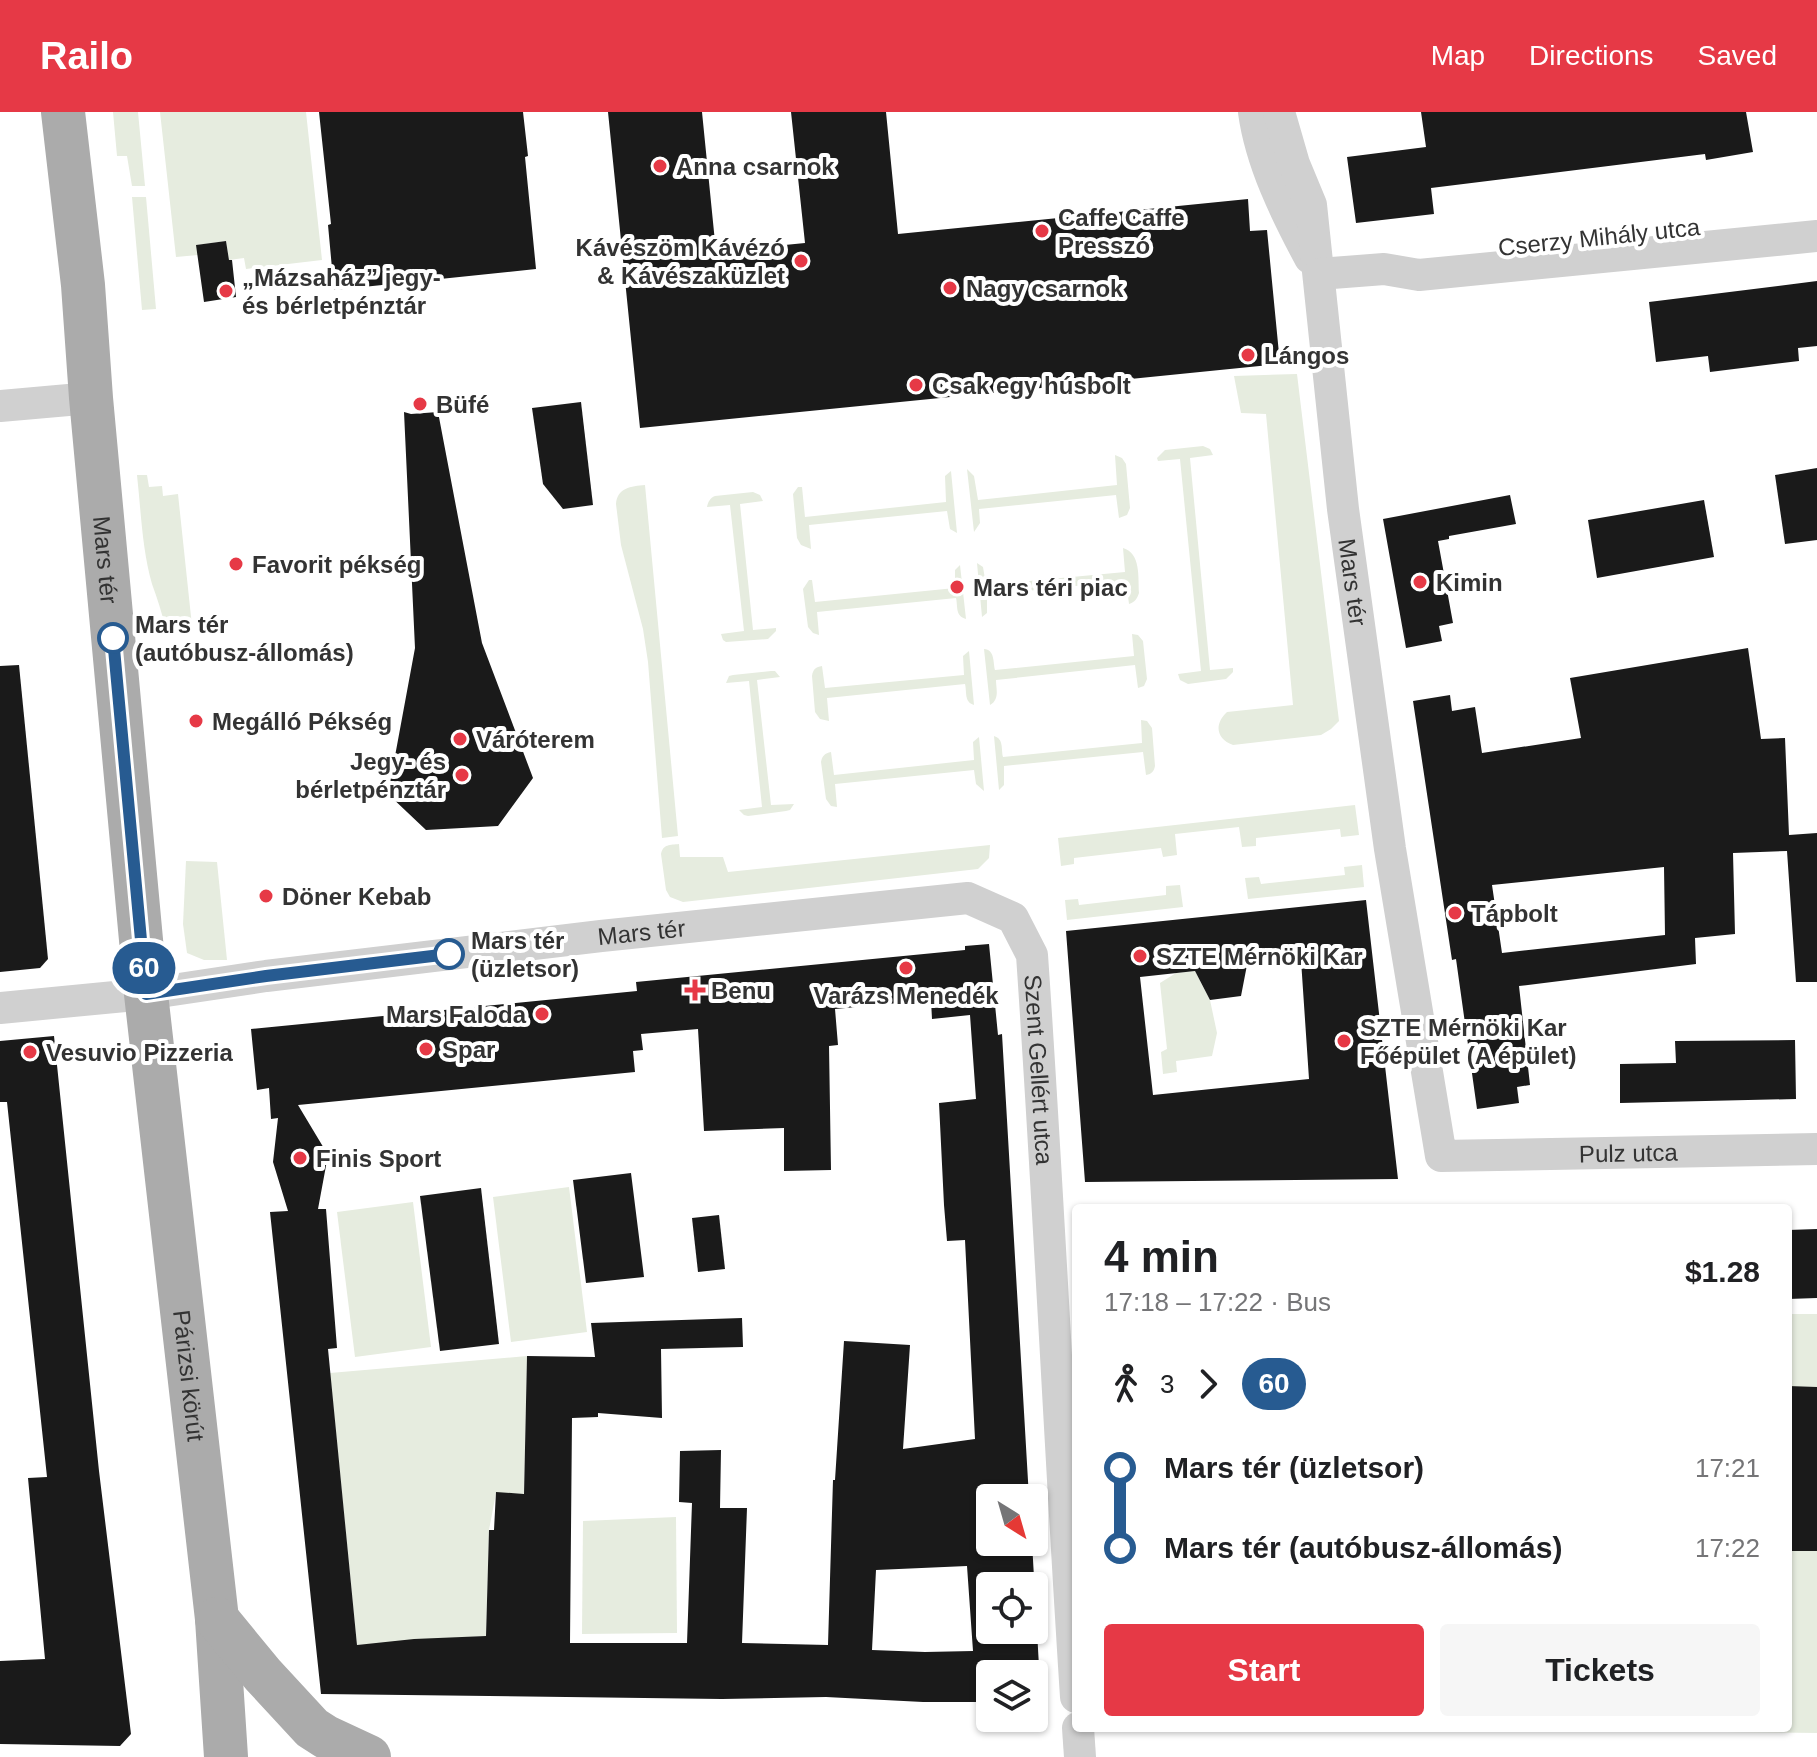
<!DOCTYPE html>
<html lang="en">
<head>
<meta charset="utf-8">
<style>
  body { margin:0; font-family:Helvetica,sans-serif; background:#f6f6f6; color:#202124; height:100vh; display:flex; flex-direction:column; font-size:30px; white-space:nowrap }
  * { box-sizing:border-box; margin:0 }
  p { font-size:26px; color:#757577 }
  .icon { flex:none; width:44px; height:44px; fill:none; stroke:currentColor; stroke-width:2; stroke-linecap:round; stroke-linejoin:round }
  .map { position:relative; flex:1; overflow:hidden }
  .side { position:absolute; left:1072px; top:1092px; width:720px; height:528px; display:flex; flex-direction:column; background:#fff; border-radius:8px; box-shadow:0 2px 6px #0004 }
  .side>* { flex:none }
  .badge { padding:0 16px; border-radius:26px; font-size:28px; line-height:52px }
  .needle { width:52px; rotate:143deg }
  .controls { position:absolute; left:976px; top:1372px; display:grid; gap:16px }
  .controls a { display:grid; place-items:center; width:72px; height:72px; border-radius:8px; background:#fff; box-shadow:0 2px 6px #0004; font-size:40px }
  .map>.badge { position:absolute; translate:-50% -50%; box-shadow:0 0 0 4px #fff }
  .legs { display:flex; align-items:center; gap:12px; height:88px; padding:0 32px; font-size:26px }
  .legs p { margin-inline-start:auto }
  .headline { display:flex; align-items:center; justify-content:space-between; height:136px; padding:0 32px }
  h1 { font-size:44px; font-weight:600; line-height:60px }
  .cta { display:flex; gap:16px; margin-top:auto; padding:16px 32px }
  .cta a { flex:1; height:92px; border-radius:8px; background:#e63946; color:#fff; font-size:32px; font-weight:600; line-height:92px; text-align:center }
  .cta a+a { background:#f6f6f6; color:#202124 }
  ul { padding:0 32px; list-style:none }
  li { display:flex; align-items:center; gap:28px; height:80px; font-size:30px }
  li i { display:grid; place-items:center; width:12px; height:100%; margin:0 10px; background:currentColor }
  li i::after { content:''; width:20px; height:20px; margin:-10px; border:6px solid; border-radius:50%; background:#fff }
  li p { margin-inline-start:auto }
  li:first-child i { background:linear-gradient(#0000 50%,currentColor 0) }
  li:last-child i { background:linear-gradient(currentColor 50%,#0000 0) }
  header { display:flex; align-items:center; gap:48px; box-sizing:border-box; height:112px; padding:0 40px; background:#e63946; color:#fff }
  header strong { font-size:38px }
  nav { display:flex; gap:44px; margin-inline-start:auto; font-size:28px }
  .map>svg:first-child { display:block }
  .green { fill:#e6ecdf }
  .building { fill:#1a1a1a; fill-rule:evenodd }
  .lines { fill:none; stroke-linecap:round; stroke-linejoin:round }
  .street { stroke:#d0d0d0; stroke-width:32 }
  .primary { stroke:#ababab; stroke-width:44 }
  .line-1-casing { stroke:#fff; stroke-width:18 }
  .line-1 { stroke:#275b91; stroke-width:12 }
  .poi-dot { fill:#e63946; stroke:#fff; stroke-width:3 }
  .stop-1-dot { fill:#fff; stroke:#275b91; stroke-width:4 }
  .labels { text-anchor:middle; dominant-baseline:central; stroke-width:8; stroke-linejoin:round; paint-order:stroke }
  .poi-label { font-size:24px; font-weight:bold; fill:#333; stroke:#fff; text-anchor:start }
  .street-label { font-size:24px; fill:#333; stroke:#fff }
  .stop-label { font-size:24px; font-weight:bold; fill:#333; stroke:#fff; text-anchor:start }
</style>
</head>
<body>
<header>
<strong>Railo</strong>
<nav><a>Map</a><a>Directions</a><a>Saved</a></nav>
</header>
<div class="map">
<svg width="1817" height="1645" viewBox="0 0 1817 1645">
  <rect width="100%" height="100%" fill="#fff"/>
  <g class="green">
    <polygon points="113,0 138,0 145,74 132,74 127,44 117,44"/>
    <polygon points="160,0 306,0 322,148 246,157 244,146 229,148 226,129 197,133 198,143 176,145"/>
    <polygon points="132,85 146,85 156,197 142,198"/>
    <path d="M1297 262 1339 609 1331 617 1321 623 1233 633C1216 627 1214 612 1227 600L1293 593 1266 302 1241 301 1234 264Z"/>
    <polygon points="1203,334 1210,337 1213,343 1190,346 1210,558 1233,556 1233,560 1226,567 1188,572 1180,568 1178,562 1201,559 1180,347 1158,349 1157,346 1165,338"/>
    <polygon points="1115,343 1122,346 1126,352 1130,396 1127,403 1119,406 1116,383 979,397 980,411 974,420 967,357 974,364 978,388 1117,373"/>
    <polygon points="951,359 957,421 950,417 947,399 809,413 811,437 801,433 797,426 793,382 798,375 802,375 805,405 946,390 945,364"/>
    <path d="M137 363H147L149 375 162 374 163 384 178 382 192 514 165 515C162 500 157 486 152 472 142 437 141 399 137 363Z"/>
    <path d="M645 373 678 724 662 726 648 550 643 517 621 433 616 392C617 376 631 374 645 373Z"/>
    <path d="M753 380 760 383 763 389 740 392 753 518 776 516V519L768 527 726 530 723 528 721 522 744 519 730 393 707 395C708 390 710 386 715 384Z"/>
    <path d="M1123 436C1141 441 1138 465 1139 481 1137 487 1135 490 1129 492L1126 469 987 483V501L982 505 977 451 983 455 986 473 1125 460Z"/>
    <path d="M960 453 966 507C955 504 958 494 956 486L817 500 819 523 813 521 808 515 803 477 809 468H812L815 490 955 476V458Z"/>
    <path d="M1132 522 1138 523 1143 529 1147 567 1144 574 1138 576 1135 553 996 568C996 577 1000 587 990 593L984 537C995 538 993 550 995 558L1134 544Z"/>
    <path d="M969 539 974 593C964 590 967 580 965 572L827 586 829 609 820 607 815 600 812 564C813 557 816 555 822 554L825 576 964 563 963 544Z"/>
    <polygon points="771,559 775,559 780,565 757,568 771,693 794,692 790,698 786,699 748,704 744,703 739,698 762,695 749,569 726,571 729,564 733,563"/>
    <path d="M1141 608 1147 609 1152 616 1155 654C1154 659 1152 662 1146 663L1143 640 1004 654V673L999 678 994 624C1004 627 1001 637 1003 645L1142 631Z"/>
    <path d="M979 625 984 679 976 672 974 658 835 672 837 695 831 694 826 687 821 650C822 644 825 641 831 640L834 663 974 648 973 630Z"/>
    <polygon points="1355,693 1359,723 1341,725 1340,717 1256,726 1256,734 1242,735 1239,715 1175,722 1177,743 1163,745 1161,736 1074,746 1074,752 1061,754 1058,726"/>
    <path d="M679 732 680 745H723L728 760 990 733 989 746 978 757 683 790 670 785 666 778 661 742C663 732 670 733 679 732Z"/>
    <polygon points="186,749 217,750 227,848 204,848 187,841 183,812"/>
    <polygon points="1362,753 1364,775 1248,787 1245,766 1259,765 1261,772 1345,763 1344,755"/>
    <polygon points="1180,773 1183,795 1067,808 1065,788 1078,787 1079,793 1166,783 1166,774"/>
    <polygon points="1195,859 1210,888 1217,921 1212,944 1176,949 1177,960 1163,962 1161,940 1167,937 1160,871 1176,861"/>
    <polygon points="569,1075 587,1220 511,1230 493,1085"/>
    <polygon points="413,1090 431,1235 355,1245 337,1100"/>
    <polygon points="1788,1202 1817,1202 1817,1621 1725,1620 1725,1616 1788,1616"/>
    <polygon points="527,1244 524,1382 496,1381 489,1418 486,1524 357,1533 330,1261"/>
    <polygon points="676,1405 677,1521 582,1522 583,1409"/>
  </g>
  <g class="building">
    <polygon points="319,0 523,0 528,44 525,45 536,157 334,178 328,113 331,112"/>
    <polygon points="608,0 702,0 716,140 805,131 791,0 886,0 898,122 1248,87 1250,119 1267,118 1280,252 640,316"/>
    <polygon points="1421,0 1746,0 1753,40 1706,48 1705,42 1431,76 1434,102 1356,111 1347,45 1426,35"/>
    <polygon points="226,129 229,148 232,148 236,185 204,190 196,133"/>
    <polygon points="1817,169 1817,234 1798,236 1799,249 1710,260 1708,244 1656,250 1649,190"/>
    <polygon points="581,290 593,393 563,397 543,372 532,296"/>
    <polygon points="404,300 411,302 438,300 482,531 533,666 498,714 426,718 388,682 415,536"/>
    <polygon points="1817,356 1817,428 1785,432 1775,363"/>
    <polygon points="1510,383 1516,412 1449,424 1449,427 1438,429 1453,511 1439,514 1442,529 1406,536 1383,407"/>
    <polygon points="1704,388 1714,445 1597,466 1588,408"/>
    <path d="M1748 536 1761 627 1785 626 1789 723 1817 721V870H1796L1787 739 1733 741 1735 822 1695 826 1696 852 1519 874 1530 973 1517 975 1519 991 1477 997 1456 847 1452 848 1413 589 1450 583 1452 599 1475 595 1482 641 1581 626 1570 566ZM1664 755 1665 823 1502 841 1492 773Z"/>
    <polygon points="19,553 48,847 40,856 0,860 0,554"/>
    <path d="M1366 788 1398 1067 1085 1070 1066 819ZM1301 848 1309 967 1153 983 1140 865 1195 859 1210 888 1241 884 1247 853Z"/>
    <path d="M989 832 998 923 1002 922 1029 1386H990V1430H1032L1041 1590H1034V1562H990V1590H923L826 1585 722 1587 321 1582 270 1100 288 1099 273 1050 278 1006 271 1007 269 976 257 978 251 917 637 879 636 870 965 838V834ZM931 888 932 907 970 903 976 987 939 991 944 1093 947 1129 965 1128 975 1327 903 1337 910 1233 844 1229 835 1368H833L828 1533 742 1531 747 1396H720L721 1338 680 1339 679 1390 692 1391 687 1531H570L572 1306 598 1305V1301L662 1306 661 1237 743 1235 742 1206 591 1211 595 1245 527 1244 524 1382 496 1380 494 1418H489L486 1524 414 1527 357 1533 328 1237 337 1236 326 1097H318L328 1043 298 993 635 960 633 939 643 938 641 922 698 917 704 1019 784 1016V1059L831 1058 829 934 838 933 835 897ZM967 1454 973 1539 925 1540 872 1538 876 1458ZM990 1474H1034V1518H990Z"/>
    <polygon points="54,924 99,1359 131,1622 120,1634 0,1632 0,1549 45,1547 28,1366 47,1365 7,990 0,990 0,929"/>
    <polygon points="1795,928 1796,987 1620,991 1620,952 1676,951 1675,929"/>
    <polygon points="631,1061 644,1165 586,1171 573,1068"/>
    <polygon points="481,1076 499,1232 440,1239 420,1084"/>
    <polygon points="719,1103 725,1157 698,1160 692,1106"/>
    <polygon points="1817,1117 1817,1186 1788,1187 1788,1118"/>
    <polygon points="1788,1274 1817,1275 1817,1439 1788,1439"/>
  </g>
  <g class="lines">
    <g class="street">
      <path d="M1254 0C1261 51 1286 101 1310 146"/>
      <path id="s1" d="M1279 0 1294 52 1311 93 1343 397 1390 737 1441 1044 1817 1037"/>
      <polyline points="1319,162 1384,157 1419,163 1817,124"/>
      <polyline points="0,294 91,286"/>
      <path id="s2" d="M0 896 146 882 266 864 601 824 968 786 1013 806 1032 843C1049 1090 1060 1338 1076 1585"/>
      <polyline points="1078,1616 1080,1645"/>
    </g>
    <g class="primary">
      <path id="s3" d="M63 0 83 173 91 286 146 882 217 1507 226 1645"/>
      <polyline points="217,1507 263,1563 312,1616 326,1625 369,1645"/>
    </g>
  </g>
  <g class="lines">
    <g class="line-1-casing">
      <polyline id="line-1" points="113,526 146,882 266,864 449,842"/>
    </g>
    <use href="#line-1" class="line-1"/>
  </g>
  <g class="poi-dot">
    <circle cx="660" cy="54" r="8"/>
    <circle cx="1042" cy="119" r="8"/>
    <circle cx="801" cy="149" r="8"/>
    <circle cx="950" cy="176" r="8"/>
    <circle cx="226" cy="179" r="8"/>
    <circle cx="1248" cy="243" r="8"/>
    <circle cx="916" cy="273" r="8"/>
    <circle cx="420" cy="292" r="8"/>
    <circle cx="236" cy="452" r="8"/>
    <circle cx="1420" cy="470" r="8"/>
    <circle cx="957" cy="475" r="8"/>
    <circle cx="196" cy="609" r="8"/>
    <circle cx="460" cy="627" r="8"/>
    <circle cx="462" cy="663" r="8"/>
    <circle cx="266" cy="784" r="8"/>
    <circle cx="1455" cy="801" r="8"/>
    <circle cx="1140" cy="844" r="8"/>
    <circle cx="906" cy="856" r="8"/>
    <path d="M691 866h8v8h8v8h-8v8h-8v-8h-8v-8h8z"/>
    <circle cx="542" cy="902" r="8"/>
    <circle cx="1344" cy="929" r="8"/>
    <circle cx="426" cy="937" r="8"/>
    <circle cx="30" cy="940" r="8"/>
    <circle cx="300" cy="1046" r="8"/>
  </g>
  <g class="stop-1-dot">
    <circle cx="113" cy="526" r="14"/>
    <circle cx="449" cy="842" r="14"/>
  </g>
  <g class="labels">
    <g class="poi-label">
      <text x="676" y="54">Anna csarnok</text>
      <text x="1058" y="105">Caffe Caffe<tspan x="1058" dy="28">Presszó</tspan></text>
      <text x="785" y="135" text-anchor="end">Kávészöm Kávézó<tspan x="785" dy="28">&amp; Kávészaküzlet</tspan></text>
      <text x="242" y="165">„Mázsaház” jegy-<tspan x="242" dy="28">és bérletpénztár</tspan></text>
      <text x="966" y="176">Nagy csarnok</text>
      <text x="1264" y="243">Lángos</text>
      <text x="932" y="273">Csak egy húsbolt</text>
      <text x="436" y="292">Büfé</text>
      <text x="252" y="452">Favorit pékség</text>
      <text x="1436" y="470">Kimin</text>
      <text x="973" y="475">Mars téri piac</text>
      <text x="212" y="609">Megálló Pékség</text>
      <text x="476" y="627">Váróterem</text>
      <text x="446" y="649" text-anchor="end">Jegy- és<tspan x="446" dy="28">bérletpénztár</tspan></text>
      <text x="282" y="784">Döner Kebab</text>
      <text x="1471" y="801">Tápbolt</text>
      <text x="1156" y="844">SZTE Mérnöki Kar</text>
      <text x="711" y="878">Benu</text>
      <text x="906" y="883" text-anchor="middle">Varázs Menedék</text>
      <text x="526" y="902" text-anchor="end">Mars Faloda</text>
      <text x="1360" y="915">SZTE Mérnöki Kar<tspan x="1360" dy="28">Főépület (A épület)</tspan></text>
      <text x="442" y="937">Spar</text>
      <text x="46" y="940">Vesuvio Pizzeria</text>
      <text x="316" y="1046">Finis Sport</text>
    </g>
    <g class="street-label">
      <text transform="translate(1599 125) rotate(-6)">Cserzy Mihály utca</text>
      <text stroke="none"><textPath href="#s3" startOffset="450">Mars tér</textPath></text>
      <text stroke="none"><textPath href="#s1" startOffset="478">Mars tér</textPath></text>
      <text stroke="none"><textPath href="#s2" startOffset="646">Mars tér</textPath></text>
      <text stroke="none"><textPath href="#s2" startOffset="1180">Szent Gellért utca</textPath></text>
      <text stroke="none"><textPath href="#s1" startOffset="1246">Pulz utca</textPath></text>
      <text stroke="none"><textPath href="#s3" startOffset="1270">Párizsi körút</textPath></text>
    </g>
    <g class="stop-label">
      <text x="135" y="512">Mars tér<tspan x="135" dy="28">(autóbusz-állomás)</tspan></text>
      <text x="471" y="828">Mars tér<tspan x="471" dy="28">(üzletsor)</tspan></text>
    </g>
  </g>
</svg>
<div class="controls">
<a><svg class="needle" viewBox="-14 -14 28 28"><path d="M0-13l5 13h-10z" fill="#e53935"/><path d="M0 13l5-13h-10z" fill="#757577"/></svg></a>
<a><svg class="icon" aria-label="locate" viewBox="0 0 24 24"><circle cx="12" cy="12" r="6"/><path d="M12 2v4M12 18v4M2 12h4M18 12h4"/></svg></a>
<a><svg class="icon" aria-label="layers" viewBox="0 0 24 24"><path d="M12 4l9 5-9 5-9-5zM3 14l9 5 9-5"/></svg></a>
</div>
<b class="badge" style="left:144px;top:856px;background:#275b91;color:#fff">60</b>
<section class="side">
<div class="headline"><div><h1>4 min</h1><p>17:18 – 17:22 · Bus</p></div><b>$1.28</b></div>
<div class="legs"><svg class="icon" aria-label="walk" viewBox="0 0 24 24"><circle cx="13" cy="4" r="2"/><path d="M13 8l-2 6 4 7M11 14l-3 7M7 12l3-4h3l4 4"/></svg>3<svg class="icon" aria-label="forward" viewBox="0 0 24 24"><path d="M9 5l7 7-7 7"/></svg><b class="badge" style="background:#275b91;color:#fff">60</b></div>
<ul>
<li><i style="color:#275b91"></i><b>Mars tér (üzletsor)</b><p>17:21</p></li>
<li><i style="color:#275b91"></i><b>Mars tér (autóbusz-állomás)</b><p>17:22</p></li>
</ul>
<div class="cta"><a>Start</a><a>Tickets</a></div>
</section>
</div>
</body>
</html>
